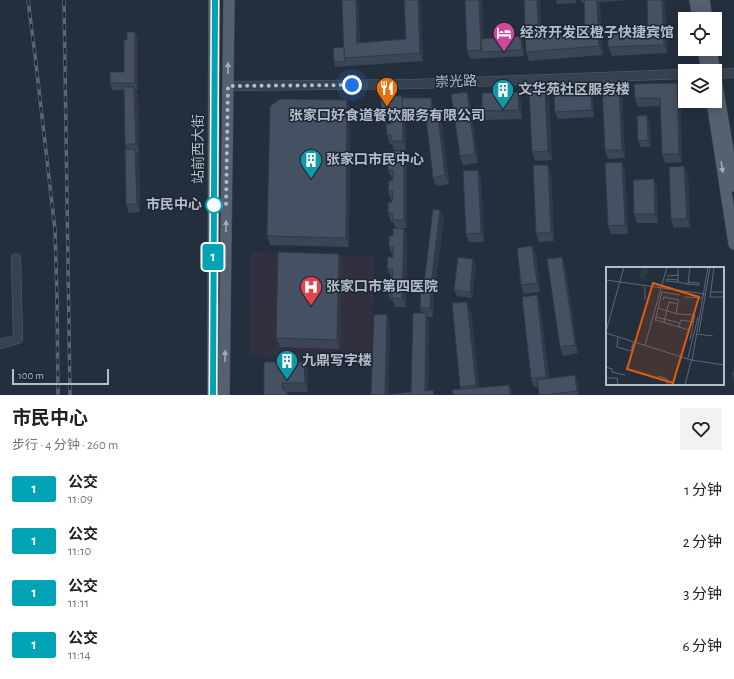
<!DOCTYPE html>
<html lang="zh">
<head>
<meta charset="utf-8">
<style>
  body { margin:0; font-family:"Alegreya Sans","Noto Sans SC",sans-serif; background:#f2f2f2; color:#202124; height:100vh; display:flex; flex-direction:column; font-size:15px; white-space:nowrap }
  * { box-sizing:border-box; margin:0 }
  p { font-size:13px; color:#757577 }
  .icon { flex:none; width:22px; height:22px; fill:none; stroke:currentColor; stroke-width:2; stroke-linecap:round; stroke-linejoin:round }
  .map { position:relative; height:395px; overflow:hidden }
  .details { display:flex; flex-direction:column; background:#fff; flex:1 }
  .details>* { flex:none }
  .badge { padding:0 8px; border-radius:3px; font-size:14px; line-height:26px }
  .controls { position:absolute; left:678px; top:12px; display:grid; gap:8px }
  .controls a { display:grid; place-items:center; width:44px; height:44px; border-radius:0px; background:#fff; box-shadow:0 2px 10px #0003; font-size:20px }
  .scale { position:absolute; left:12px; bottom:10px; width:97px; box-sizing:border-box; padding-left:4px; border:2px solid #b4bcc9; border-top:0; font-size:11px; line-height:14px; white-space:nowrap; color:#b4bcc9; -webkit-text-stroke:3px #1d2633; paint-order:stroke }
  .you { position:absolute; width:20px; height:20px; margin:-10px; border:3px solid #fff; border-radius:50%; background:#1a73e8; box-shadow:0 0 0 6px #1a73e833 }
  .map>.badge { position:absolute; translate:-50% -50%; box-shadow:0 0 0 2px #fff }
  .round { display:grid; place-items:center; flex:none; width:42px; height:42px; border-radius:0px; background:#f2f2f2 }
  .overview { display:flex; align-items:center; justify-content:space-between; height:68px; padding:0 12px }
  h1 { font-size:19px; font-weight:700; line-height:30px }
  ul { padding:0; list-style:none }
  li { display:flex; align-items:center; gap:12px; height:52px; padding:0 12px }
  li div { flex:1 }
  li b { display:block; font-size:15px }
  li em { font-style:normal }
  li .badge { min-width:44px; font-weight:700; text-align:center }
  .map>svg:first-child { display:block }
  .medical { fill:#32303f }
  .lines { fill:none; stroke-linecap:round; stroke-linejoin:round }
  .minor-casing { stroke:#565f6c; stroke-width:10 }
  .major-casing { stroke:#414a57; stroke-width:12 }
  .minor { stroke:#38414e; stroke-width:9 }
  .major { stroke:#56606e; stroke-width:11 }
  .rail-casing { stroke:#5a6575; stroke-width:3.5 }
  .rail { stroke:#1d2633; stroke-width:2; stroke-dasharray:6; stroke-linecap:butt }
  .wall { fill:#3b4654 }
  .shaded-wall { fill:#303945 }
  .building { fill:#455162; stroke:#303945 }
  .oneway { fill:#a1aab7 }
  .line-casing { stroke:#fff; stroke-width:9 }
  .line { stroke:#00a3b4; stroke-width:6 }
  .walk { stroke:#b4bcc9; stroke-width:4; stroke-dasharray:0 7.2 }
  .stop-dot { fill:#fff; stroke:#00a3b4; stroke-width:2 }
  .labels { text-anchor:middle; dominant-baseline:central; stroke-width:3; stroke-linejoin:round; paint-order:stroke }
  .poi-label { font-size:14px; font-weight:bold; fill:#b4bcc9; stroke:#1d2633; text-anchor:start }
  .street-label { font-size:14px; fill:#b4bcc9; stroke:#1d2633 }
  .stop-label { font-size:14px; font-weight:bold; fill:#b4bcc9; stroke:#1d2633; text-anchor:end }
  .inset-road { fill:none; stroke:#5e6776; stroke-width:1 }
  .view { fill:#e8590c; fill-opacity:0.15; stroke:#e8590c; stroke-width:2 }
  .inset-edge { fill:none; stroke:#b4bcc9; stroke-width:2 }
</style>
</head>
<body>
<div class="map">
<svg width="734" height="395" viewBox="0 0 734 395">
  <rect width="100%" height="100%" fill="#242f3e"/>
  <polygon class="medical" points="251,252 375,257 371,358 249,357"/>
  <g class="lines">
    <g class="minor-casing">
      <g id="minor">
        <polyline points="715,74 734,73"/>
        <polyline points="228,86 415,84 685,74"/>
        <polyline points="0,344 18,339 16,258"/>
      </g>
    </g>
    <g class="major-casing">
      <g id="major">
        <polyline points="695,0 698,19"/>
        <polyline points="704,0 707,19"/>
        <polyline points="703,49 707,71"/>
        <polyline points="711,49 734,186"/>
        <polyline points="712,101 734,244"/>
        <polyline points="213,395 214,0"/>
        <polyline points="224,395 229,0"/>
      </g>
    </g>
    <use href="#minor" class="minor"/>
    <use href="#major" class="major"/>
    <g class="rail-casing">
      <g id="rail">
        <polyline points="28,0 35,55 55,230 57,298 58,395"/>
        <polyline points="64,0 70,395"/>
      </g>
    </g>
    <use href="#rail" class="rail"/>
  </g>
  <g class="wall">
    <polygon points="342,0 358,0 360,43 406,39 404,0 420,0 423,61 335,67 334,62 344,47"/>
    <polygon points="465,0 482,0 483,39 523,43 524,56 471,59 467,51"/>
    <polygon points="540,0 541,37 585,33 584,3 582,3 581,0 628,0 599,2 600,7 603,55 529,61 526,52"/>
    <polygon points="556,0 576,0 576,3 557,4"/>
    <polygon points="665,5 667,53 612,56 608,47 648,31"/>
    <polygon points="135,32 138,39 138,90 136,90 138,96 139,152 137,152 139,157 140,212 129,213 126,204 127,149 125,144 124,90 112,90 110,83 124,72 127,40"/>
    <polygon points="619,86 622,94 625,158 608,159 605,150"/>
    <polygon points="680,91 682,162 665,163 662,154 661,106 638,107 635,98"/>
    <polygon points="549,97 552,160 535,161 532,152"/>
    <polygon points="402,98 434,105 434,117 438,116 442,125 449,184 436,186 433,178 429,118 405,118 406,150 394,150 392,144 390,144 387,135 391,122 390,122 388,118 383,118 381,111"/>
    <polygon points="593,98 594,117 558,119 555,112"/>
    <polygon points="470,100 478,163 463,165 460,156"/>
    <polygon points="521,100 522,119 485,120 482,111"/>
    <polygon points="350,108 349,247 270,245 267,236"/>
    <polygon points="650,122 651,147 641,147 638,141"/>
    <polygon points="407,160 407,228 399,229 404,229 407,238 406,307 395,307 392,299 390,300 387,291 392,280 392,277 391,277 387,268 393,257 389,247 396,228 393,222 391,222 388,213 392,202 392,200 391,200 388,191 393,180 393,179 392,179 388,170"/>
    <polygon points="622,162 625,171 628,234 611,234 608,226"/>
    <polygon points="684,166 688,175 690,227 674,228 671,219"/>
    <polygon points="478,170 481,179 484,242 469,242 466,234"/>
    <polygon points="551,173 554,241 539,242 536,233"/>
    <polygon points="654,179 657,188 658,223 637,223 634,214"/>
    <polygon points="440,210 444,218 434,294 433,317 427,317 429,322 428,390 435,395 371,395 390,323 388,395 411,392 422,313 420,308 424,284"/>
    <polygon points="532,246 536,255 540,292 524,294 521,285"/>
    <polygon points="562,257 565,266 578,353 563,356 560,347"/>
    <polygon points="342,263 340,349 280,347 276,338"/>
    <polygon points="476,266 472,298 457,296 454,290"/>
    <polygon points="537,295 540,304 549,379 578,382 579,395 539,395 538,387 534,387 531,378"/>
    <polygon points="471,311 479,387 512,391 512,395 453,395 460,389 460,387"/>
    <polygon points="264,362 308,370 308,392 285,392 264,395"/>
  </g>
  <g class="shaded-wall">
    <polygon points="356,0 358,0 360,52 357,43"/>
    <polygon points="418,0 420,0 423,61 420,53"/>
    <polygon points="479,0 482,0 484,52 482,52 481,50"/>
    <polygon points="537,0 540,0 542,46 539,37"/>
    <polygon points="597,0 598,0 600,7 603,55 599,46"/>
    <polygon points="662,0 664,0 665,5 667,53 664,45"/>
    <polygon points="135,32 138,39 138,90 135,83"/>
    <polygon points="521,36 523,43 524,56 522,50"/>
    <polygon points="677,83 680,91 682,162 679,154"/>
    <polygon points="619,86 622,94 625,158 622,150"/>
    <polygon points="134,87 138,96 139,152 136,144"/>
    <polygon points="545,88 549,97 552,160 548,151"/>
    <polygon points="591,91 593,98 594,117 592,110"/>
    <polygon points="467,92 470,100 478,163 475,154"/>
    <polygon points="518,92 521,100 522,119 519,110"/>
    <polygon points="402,96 405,105 403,111 405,118 406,150 403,141"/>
    <polygon points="431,98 434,105 434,118 432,111"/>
    <polygon points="347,100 350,108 349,247 346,238"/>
    <polygon points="647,115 650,122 651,147 648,140"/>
    <polygon points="438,116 442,125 449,184 445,175"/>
    <polygon points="135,149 139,157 140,212 137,204"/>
    <polygon points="404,151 407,160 407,228 404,220"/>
    <polygon points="622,162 625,171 628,234 625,225"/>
    <polygon points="548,165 551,173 554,241 551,233"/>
    <polygon points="684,166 688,175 690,227 687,219"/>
    <polygon points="478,170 481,179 484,242 481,233"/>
    <polygon points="654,179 657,188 658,223 655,214"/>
    <polygon points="440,210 444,218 434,294 433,317 430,308 431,285"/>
    <polygon points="404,229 407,238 406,307 402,298"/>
    <polygon points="532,246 536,255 540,292 537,283"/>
    <polygon points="339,254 342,263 340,349 337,340"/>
    <polygon points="562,257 565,266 578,353 575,345"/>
    <polygon points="473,259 476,266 472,298 470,292"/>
    <polygon points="537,295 540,304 549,385 546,377"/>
    <polygon points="467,302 471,311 480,394 476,385"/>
    <polygon points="426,313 429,322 428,395 425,391"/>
    <polygon points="387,314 390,323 388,395 385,395"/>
    <polygon points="304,362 308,370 308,392 305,383"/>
    <polygon points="575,375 578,382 579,395 578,395 577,391"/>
    <polygon points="282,383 285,392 282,388"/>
    <polygon points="509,385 512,391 512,395 510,395"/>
  </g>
  <g class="building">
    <polygon points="342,0 356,0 357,43 406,39 404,0 418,0 420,53 344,58"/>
    <polygon points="465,0 479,0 481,50 467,51"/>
    <polygon points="524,0 537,0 539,37 585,33 584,0 597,0 599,46 526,52"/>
    <polygon points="647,0 662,0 664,45 608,47 608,33 648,31"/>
    <polygon points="127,32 135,32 135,83 110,83 110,72 124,72 124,40 127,40"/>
    <polygon points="521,36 522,50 482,52 481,39"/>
    <polygon points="344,47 344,58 346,62 334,62 333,48"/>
    <polygon points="677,83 679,154 662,154 660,98 635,98 634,84"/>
    <polygon points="602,86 619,86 622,150 605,150"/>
    <polygon points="124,87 134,87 136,144 125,144"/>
    <polygon points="545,88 548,151 532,152 529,89"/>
    <polygon points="591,91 592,110 555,112 554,93"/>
    <polygon points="467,92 475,154 460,156 451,94"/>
    <polygon points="518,92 519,110 482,111 482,93"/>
    <polygon points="391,96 402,96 403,141 391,141 391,135 387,135 386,124 391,124 391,113 386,113 386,103 391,102"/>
    <polygon points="381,98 391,98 391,102 386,103 386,111 381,111"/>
    <polygon points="402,98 431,98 432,111 403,111"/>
    <polygon points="280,99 347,100 346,238 267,236 270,106"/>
    <polygon points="647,115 648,140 638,141 637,116"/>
    <polygon points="438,116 445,175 433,178 426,118"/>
    <polygon points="125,149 135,149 137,204 126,204"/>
    <polygon points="393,151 404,151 404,220 393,220 392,213 388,213 388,202 392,202 393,191 388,191 389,181 393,180 393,170 388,170 388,158 393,159"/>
    <polygon points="622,162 625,225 608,226 605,163"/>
    <polygon points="533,165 548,165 551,233 536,233"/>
    <polygon points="684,166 687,219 671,219 669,167"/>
    <polygon points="478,170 481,233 466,234 463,171"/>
    <polygon points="654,179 655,214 634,214 633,180"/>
    <polygon points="433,209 440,210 431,285 430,308 420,308 421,284 424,284"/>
    <polygon points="393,228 404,229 402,298 392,298 392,291 387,291 388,280 392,280 393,269 387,268 388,257 393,257 393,247 389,247 389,236 393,236"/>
    <polygon points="532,246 537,283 521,285 517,248"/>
    <polygon points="278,252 339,254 337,340 276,338"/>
    <polygon points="458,257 473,259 470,292 454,290"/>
    <polygon points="562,257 575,345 560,347 547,259"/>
    <polygon points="537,295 546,377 531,378 522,297"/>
    <polygon points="467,302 476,385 460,387 452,303"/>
    <polygon points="413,313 426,313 425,391 433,390 434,395 371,395 374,315 387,314 385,395 411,392"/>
    <polygon points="264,362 304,362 305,383 282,383 282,388 289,395 264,395"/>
    <polygon points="732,372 734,372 734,382"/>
    <polygon points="575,375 577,391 546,395 539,395 537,380"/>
    <polygon points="509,385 510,395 453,395 452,390"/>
  </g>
  <defs><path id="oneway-solid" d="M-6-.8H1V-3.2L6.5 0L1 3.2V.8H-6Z"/></defs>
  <g class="oneway">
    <use href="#oneway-solid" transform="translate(228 68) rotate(-89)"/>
    <use href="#oneway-solid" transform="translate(722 167) rotate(81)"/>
    <use href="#oneway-solid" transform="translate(226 226) rotate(-89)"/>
    <use href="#oneway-solid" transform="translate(225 356) rotate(-89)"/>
  </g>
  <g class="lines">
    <g class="line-casing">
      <polyline id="line" points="213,395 215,0"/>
    </g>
    <use href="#line" class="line"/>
    <polyline class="walk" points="214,205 226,206 228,86 352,85"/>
  </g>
  <defs>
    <g id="hotel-pin" transform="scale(1.15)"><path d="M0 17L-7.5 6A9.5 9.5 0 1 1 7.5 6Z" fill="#d1479c" stroke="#1d2633"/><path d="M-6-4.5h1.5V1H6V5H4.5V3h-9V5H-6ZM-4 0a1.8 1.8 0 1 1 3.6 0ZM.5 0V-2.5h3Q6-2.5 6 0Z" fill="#fff"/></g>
    <g id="restaurant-pin" transform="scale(1.15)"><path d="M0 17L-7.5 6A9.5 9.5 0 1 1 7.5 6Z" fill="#e8710a" stroke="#1d2633"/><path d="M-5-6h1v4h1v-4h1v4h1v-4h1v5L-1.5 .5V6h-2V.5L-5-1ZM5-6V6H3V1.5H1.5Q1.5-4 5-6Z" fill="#fff"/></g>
    <g id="building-pin" transform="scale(1.15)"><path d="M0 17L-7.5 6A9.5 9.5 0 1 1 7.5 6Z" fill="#0f9aa8" stroke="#1d2633"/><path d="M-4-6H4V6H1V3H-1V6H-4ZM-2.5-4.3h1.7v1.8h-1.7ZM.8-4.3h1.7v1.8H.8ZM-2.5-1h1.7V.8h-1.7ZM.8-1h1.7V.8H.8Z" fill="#fff"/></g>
    <g id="hospital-pin" transform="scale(1.15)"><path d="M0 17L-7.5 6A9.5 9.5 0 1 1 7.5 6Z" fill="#e0444e" stroke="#1d2633"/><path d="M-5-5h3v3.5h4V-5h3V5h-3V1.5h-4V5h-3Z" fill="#fff"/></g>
  </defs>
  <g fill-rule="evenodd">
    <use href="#hotel-pin" x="504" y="33"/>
    <use href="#restaurant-pin" x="387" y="88"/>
    <use href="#building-pin" x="503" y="90"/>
    <use href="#building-pin" x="311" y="160"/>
    <use href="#hospital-pin" x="311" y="287"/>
    <use href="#building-pin" x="287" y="361"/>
  </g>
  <circle class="stop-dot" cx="214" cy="205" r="8"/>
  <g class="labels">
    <g class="poi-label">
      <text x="520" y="33">经济开发区橙子快捷宾馆</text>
      <text x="518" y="90">文华苑社区服务楼</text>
      <text x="387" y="116" text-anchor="middle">张家口好食道餐饮服务有限公司</text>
      <text x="326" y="160">张家口市民中心</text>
      <text x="326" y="287">张家口市第四医院</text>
      <text x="302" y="361">九鼎写字楼</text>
    </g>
    <g class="street-label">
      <text transform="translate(456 82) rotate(-2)">崇光路</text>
      <text transform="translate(199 149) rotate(-90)">站前西大街</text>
    </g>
    <g class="stop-label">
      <text x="202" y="205">市民中心</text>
    </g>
  </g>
  <g transform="translate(606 267)">
    <rect width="118" height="118" fill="#242f3e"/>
    <path d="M36 0H43L40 13 33 11Z" fill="#263c3f"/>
    <path class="inset-road" d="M72 0V15L82 17 84 0M108 0 104 30H118M61 9 73 8M0 13 99 27M72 13 61 12 60 14 72 15M82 17 93 18V16L82 15M39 20V33M105 25H118M78 30 97 31M57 33 58 30 73 33 72 36M52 41 71 47 89 48 84 73M50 50 74 56M50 53 73 60M49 54 56 25 74 28M58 55 63 35 72 37 70 46M83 63 73 60 75 53 88 55M0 64 18 0M93 65 104 1M0 66 85 93 118 98M90 67 107 69M12 71 11 80 25 84 27 76M39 78 61 0M82 91 92 50M86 94 102 0M0 100 6 102V105L19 108M52 109 61 112V118M0 111H11L12 118M79 118 85 94"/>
    <path class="view" d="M47 16 93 30 67 116 21 102Z"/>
    <rect width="118" height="118" class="inset-edge"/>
  </g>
</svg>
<div class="controls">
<a><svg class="icon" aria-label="locate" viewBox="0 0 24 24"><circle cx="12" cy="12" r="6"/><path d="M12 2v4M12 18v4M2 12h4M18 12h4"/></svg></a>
<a><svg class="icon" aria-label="layers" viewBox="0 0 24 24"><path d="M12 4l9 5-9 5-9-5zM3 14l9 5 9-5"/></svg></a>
</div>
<div class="scale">100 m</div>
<div class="you" style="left:352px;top:85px"></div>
<b class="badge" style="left:213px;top:257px;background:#00a3b4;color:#fff">1</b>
</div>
<section class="details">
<div class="overview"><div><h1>市民中心</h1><p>步行 · 4 分钟 · 260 m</p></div><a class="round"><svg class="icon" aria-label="heart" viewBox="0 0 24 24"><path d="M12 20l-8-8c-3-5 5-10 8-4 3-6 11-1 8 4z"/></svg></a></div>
<ul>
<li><span class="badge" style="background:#00a3b4;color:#fff">1</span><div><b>公交</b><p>11:09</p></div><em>1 分钟</em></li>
<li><span class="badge" style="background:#00a3b4;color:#fff">1</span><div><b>公交</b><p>11:10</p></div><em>2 分钟</em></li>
<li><span class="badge" style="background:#00a3b4;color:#fff">1</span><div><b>公交</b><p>11:11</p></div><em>3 分钟</em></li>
<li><span class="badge" style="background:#00a3b4;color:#fff">1</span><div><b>公交</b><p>11:14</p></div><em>6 分钟</em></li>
</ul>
</section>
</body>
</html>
